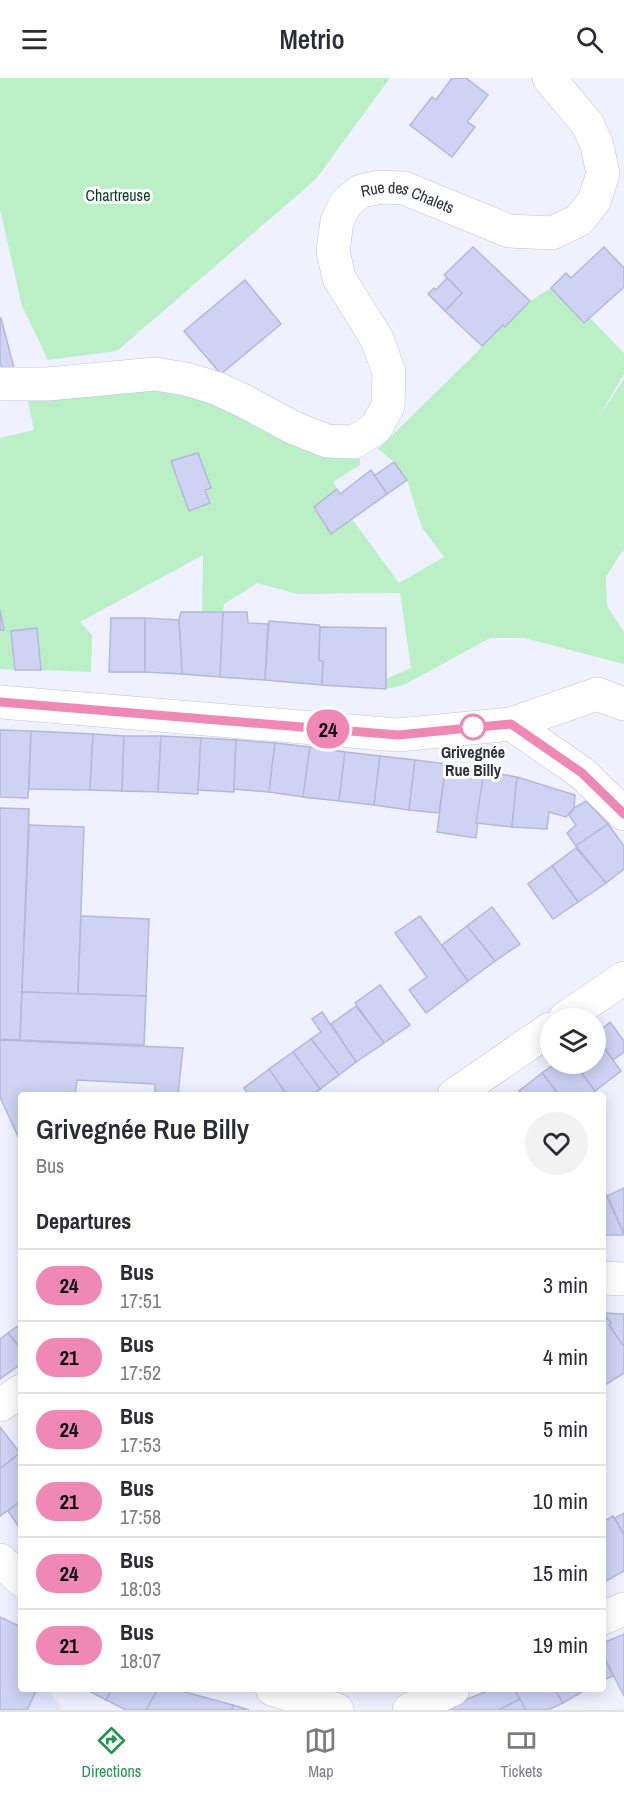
<!DOCTYPE html>
<html lang="en">
<head>
<meta charset="utf-8">
<style>
  body { margin:0; font-family:"Archivo Narrow",sans-serif; background:#f2f2f3; color:#2b2b33; height:100vh; display:flex; flex-direction:column; font-size:22px; white-space:nowrap }
  * { box-sizing:border-box; margin:0 }
  p { font-size:20px; color:#7c7c81 }
  .icon { flex:none; width:33px; height:33px; fill:none; stroke:currentColor; stroke-width:2; stroke-linecap:round; stroke-linejoin:round }
  .map { position:relative; flex:1; overflow:hidden }
  .details { position:absolute; left:18px; top:1014px; width:588px; height:600px; display:flex; flex-direction:column; background:#fff; border-radius:6px; box-shadow:0 3px 15px #0003 }
  .details>* { flex:none }
  .badge { padding:0 12px; border-radius:20px; font-size:21px; line-height:39px }
  .tools { position:absolute; left:540px; top:930px; display:grid; gap:12px }
  .tools a { display:grid; place-items:center; width:66px; height:66px; border-radius:50%; background:#fff; box-shadow:0 3px 15px #0003; font-size:30px }
  .map>.badge { position:absolute; translate:-50% -50%; box-shadow:0 0 0 3px #fff }
  h2 { padding:0 18px; font-size:22px; line-height:54px }
  .round { display:grid; place-items:center; flex:none; width:63px; height:63px; border-radius:32px; background:#f2f2f3 }
  .head { display:flex; align-items:center; justify-content:space-between; height:102px; padding:0 18px }
  h1 { font-size:28px; font-weight:600; line-height:45px }
  ul { padding:0; list-style:none }
  li { display:flex; align-items:center; gap:18px; height:72px; padding:0 18px; border-top:2px solid #e1e1e2 }
  li div { flex:1 }
  li b { display:block; font-size:22px }
  li em { font-style:normal }
  li .badge { min-width:66px; font-weight:700; text-align:center }
  header { display:flex; justify-content:space-between; align-items:center; height:78px; padding:0 18px; background:#fff; font-size:27px; font-weight:600 }
  .tab-bar { display:flex; justify-content:space-around; align-items:center; height:84px; border-top:2px solid #e1e1e2; background:#fff; font-size:16px; color:#7c7c81 }
  .tab-bar a { display:grid; justify-items:center; gap:3px }
  .tab-bar .active { color:#24954f }
  .map>svg:first-child { display:block }
  .built { fill:#e1e5fe }
  .green { fill:#bbefc6 }
  .building { fill:#ced3f4; stroke:#b4b8d9; stroke-width:1.5 }
  .lines { fill:none; stroke-linecap:round; stroke-linejoin:round }
  .street-casing { stroke:#bec2e4; stroke-width:34 }
  .street { stroke:#fff; stroke-width:33 }
  .line-casing { stroke:#fff; stroke-width:14 }
  .line { stroke:#f088b6; stroke-width:9 }
  .stop-dot { fill:#fff; stroke:#f088b6; stroke-width:3 }
  .labels { text-anchor:middle; dominant-baseline:central; stroke-width:6; stroke-linejoin:round; paint-order:stroke }
  .park-label { font-size:16px; fill:#0b3f1e; stroke:#fff }
  .street-label { font-size:16px; fill:#2d2f3c; stroke:#fff }
  .stop-label { font-size:16px; font-weight:bold; fill:#2d2f3c; stroke:#fff }
</style>
</head>
<body>
<header><svg class="icon" aria-label="menu" viewBox="0 0 24 24"><path d="M4 6h16M4 12h16M4 18h16"/></svg>Metrio<svg class="icon" aria-label="search" viewBox="0 0 24 24"><circle cx="10" cy="10" r="6"/><path d="M15 15l6 6"/></svg></header>
<div class="map">
<svg width="624" height="1632" viewBox="0 0 624 1632">
  <rect width="100%" height="100%" fill="#eff1ff"/>
  <polygon class="built" points="0,1556 21,1611 46,1611 61,1628 58,1632 0,1632"/>
  <g class="green">
    <polygon points="0,0 390,0 316,101 117,273 48,282 22,228 0,131"/>
    <polygon points="551,210 584,245 590,240 624,275 624,296 596,343 624,301 624,473 621,475 606,499 607,528 624,554 624,586 524,560 490,560 404,607 386,611 386,601 411,590 400,515 297,516 257,505 224,526 223,534 202,533 203,477 80,544 92,557 91,594 41,592 37,551 11,553 15,592 0,591 0,552 3,552 0,532 0,360 34,352 28,323 136,308 185,312 250,340 297,369 322,376 359,372 360,387 333,404 337,411 314,429 331,455 352,441 399,505 444,479 422,450 407,402 394,384 378,371 471,280 503,247 506,248 530,223"/>
  </g>
  <g class="building">
    <polygon points="452,0 466,0 488,17 467,44 475,49 452,79 410,47 432,19 436,22"/>
    <polygon points="473,169 530,223 505,249 503,247 482,268 445,233 462,215 444,197"/>
    <polygon points="604,169 624,190 624,209 584,245 551,210 566,195 571,200"/>
    <polygon points="447,200 462,215 445,233 428,216 434,210 436,212"/>
    <polygon points="245,202 281,246 221,296 184,253"/>
    <polygon points="0,240 1,240 16,298 0,294 3,289 0,287"/>
    <polygon points="198,375 211,410 205,412 210,425 189,433 171,383"/>
    <polygon points="394,384 407,402 387,416 374,398"/>
    <polygon points="371,392 387,416 331,456 314,429 337,411 340,416"/>
    <polygon points="0,532 4,552 0,552"/>
    <polygon points="181,534 223,534 220,599 182,596 179,542"/>
    <polygon points="223,534 247,534 248,545 268,546 265,602 220,599"/>
    <polygon points="111,540 145,540 145,594 109,594"/>
    <polygon points="145,540 179,542 182,596 145,594"/>
    <polygon points="269,543 319,547 320,549 319,582 323,584 322,607 265,602"/>
    <polygon points="320,549 386,550 386,611 322,607 323,584 319,582"/>
    <polygon points="37,550 41,592 15,592 11,553"/>
    <polygon points="0,652 31,653 28,720 0,719"/>
    <polygon points="31,653 93,656 90,712 29,711"/>
    <polygon points="93,656 124,658 122,713 90,712"/>
    <polygon points="124,658 161,658 158,714 122,713"/>
    <polygon points="161,658 201,660 198,716 158,714"/>
    <polygon points="201,660 236,662 234,714 198,712"/>
    <polygon points="236,662 275,665 269,714 234,711"/>
    <polygon points="275,665 310,669 303,719 269,714"/>
    <polygon points="310,669 345,674 339,723 303,719"/>
    <polygon points="345,674 380,678 374,727 339,723"/>
    <polygon points="380,678 415,682 409,732 374,727"/>
    <polygon points="415,682 446,686 439,735 409,732"/>
    <polygon points="446,686 484,693 476,760 437,754"/>
    <polygon points="484,693 517,699 512,749 476,745"/>
    <polygon points="517,699 575,717 574,730 566,739 549,734 547,751 512,749"/>
    <polygon points="586,723 608,746 576,768 567,755 576,747 569,737 574,730"/>
    <polygon points="0,730 29,731 20,962 0,961"/>
    <polygon points="608,746 624,768 624,791 606,805 576,768"/>
    <polygon points="29,747 84,749 78,916 22,914"/>
    <polygon points="576,770 606,805 578,824 552,788"/>
    <polygon points="552,788 578,824 553,841 528,806"/>
    <polygon points="492,829 520,866 495,883 467,848"/>
    <polygon points="81,838 149,841 146,918 78,916"/>
    <polygon points="420,838 468,903 426,935 409,912 427,899 395,855"/>
    <polygon points="467,848 495,883 468,903 442,867"/>
    <polygon points="380,907 410,947 384,965 355,925"/>
    <polygon points="22,914 146,918 144,967 20,962"/>
    <polygon points="356,928 384,965 356,984 331,946"/>
    <polygon points="322,934 356,984 339,997 311,961 321,954 312,941"/>
    <polygon points="610,944 624,963 624,974 613,982 596,959 596,956"/>
    <polygon points="596,959 621,993 595,1013 575,986 596,986"/>
    <polygon points="311,961 339,997 320,1011 293,974"/>
    <polygon points="0,962 183,970 178,1017 155,1017 155,1006 77,1002 75,1017 21,1017 21,1065 0,1019"/>
    <polygon points="293,974 320,1011 312,1017 287,1017 269,991"/>
    <polygon points="555,986 575,986 595,1013 590,1017 559,1017 542,995"/>
    <polygon points="269,991 287,1017 249,1017 244,1010"/>
    <polygon points="542,995 559,1017 522,1017 519,1013"/>
    <polygon points="624,1110 624,1155 607,1118"/>
    <polygon points="603,1113 607,1118 624,1157 603,1157"/>
    <polygon points="603,1235 624,1236 624,1269 609,1247 611,1245"/>
    <polygon points="603,1236 611,1245 609,1247 624,1269 624,1295 605,1307 603,1304"/>
    <polygon points="21,1246 21,1271 8,1255"/>
    <polygon points="8,1255 21,1271 21,1286 0,1301 0,1261"/>
    <polygon points="0,1349 20,1375 0,1391"/>
    <polygon points="20,1375 21,1377 21,1423 0,1438 0,1391"/>
    <polygon points="21,1423 21,1452 8,1433"/>
    <polygon points="624,1435 624,1457 615,1440"/>
    <polygon points="613,1438 624,1457 624,1493 606,1503 603,1497 603,1444"/>
    <polygon points="0,1539 21,1549 21,1611 37,1611 27,1632 0,1632"/>
    <polygon points="624,1556 624,1618 603,1577 603,1565"/>
    <polygon points="603,1577 613,1598 603,1602"/>
    <polygon points="93,1611 112,1611 106,1622 91,1614"/>
    <polygon points="112,1611 158,1611 146,1632 126,1632 106,1622"/>
    <polygon points="158,1611 174,1611 233,1627 232,1632 146,1632"/>
    <polygon points="493,1611 514,1611 520,1621 499,1632 448,1632 446,1629"/>
    <polygon points="514,1611 555,1611 563,1625 548,1632 526,1632"/>
    <polygon points="555,1611 580,1611 582,1614 563,1625"/>
    <polygon points="520,1621 526,1632 499,1632"/>
    <polygon points="233,1627 249,1632 232,1632"/>
  </g>
  <g class="lines">
    <g class="street-casing">
      <g id="street">
        <path id="s1" d="M0 306H48L155 296 186 301 216 310 244 323 294 350 327 363 354 364 376 350 388 328 389 294 377 261 339 200 333 173 337 143 346 125 361 113 381 109 404 110 509 153 552 155 579 142 594 123 603 96 597 67 588 47 549 0"/>
        <polyline points="0,624 398,657 511,646 597,616 624,626"/>
        <polyline points="511,646 582,695 624,736"/>
        <polyline points="565,940 624,900"/>
        <polyline points="454,1017 550,951"/>
        <polyline points="603,1200 624,1201"/>
        <polyline points="0,1327 21,1313"/>
        <polyline points="0,1482 21,1502"/>
        <polyline points="603,1540 624,1531"/>
        <polyline points="272,1611 337,1632"/>
        <polyline points="409,1632 453,1611"/>
      </g>
    </g>
    <use href="#street" class="street"/>
  </g>
  <g class="lines">
    <g class="line-casing">
      <polyline id="line" points="0,624 398,657 511,646 582,695 624,736"/>
    </g>
    <use href="#line" class="line"/>
  </g>
  <circle class="stop-dot" cx="473" cy="649" r="12"/>
  <g class="labels">
    <g class="park-label">
      <text x="118" y="117">Chartreuse</text>
    </g>
    <g class="street-label">
      <text stroke="none"><textPath href="#s1" startOffset="706">Rue des Chalets</textPath></text>
    </g>
    <g class="stop-label">
      <text x="473" y="674">Grivegnée<tspan x="473" dy="18">Rue Billy</tspan></text>
    </g>
  </g>
</svg>
<div class="tools">
<a><svg class="icon" aria-label="layers" viewBox="0 0 24 24"><path d="M12 4l9 5-9 5-9-5zM3 14l9 5 9-5"/></svg></a>
</div>
<b class="badge" style="left:328px;top:651px;background:#f088b6;color:#111">24</b>
<section class="details">
<div class="head"><div><h1>Grivegnée Rue Billy</h1><p>Bus</p></div><a class="round"><svg class="icon" aria-label="heart" viewBox="0 0 24 24"><path d="M12 20l-8-8c-3-5 5-10 8-4 3-6 11-1 8 4z"/></svg></a></div>
<h2>Departures</h2>
<ul>
<li><span class="badge" style="background:#f088b6;color:#111">24</span><div><b>Bus</b><p>17:51</p></div><em>3 min</em></li>
<li><span class="badge" style="background:#f088b6;color:#111">21</span><div><b>Bus</b><p>17:52</p></div><em>4 min</em></li>
<li><span class="badge" style="background:#f088b6;color:#111">24</span><div><b>Bus</b><p>17:53</p></div><em>5 min</em></li>
<li><span class="badge" style="background:#f088b6;color:#111">21</span><div><b>Bus</b><p>17:58</p></div><em>10 min</em></li>
<li><span class="badge" style="background:#f088b6;color:#111">24</span><div><b>Bus</b><p>18:03</p></div><em>15 min</em></li>
<li><span class="badge" style="background:#f088b6;color:#111">21</span><div><b>Bus</b><p>18:07</p></div><em>19 min</em></li>
</ul>
</section>
</div>
<nav class="tab-bar">
<a class="active"><svg class="icon" aria-label="directions" viewBox="0 0 24 24"><path d="M12 3l9 9-9 9-9-9zM9 14v-3h6M13 9l2 2-2 2"/></svg>Directions</a>
<a><svg class="icon" aria-label="map" viewBox="0 0 24 24"><path d="M3 6l6-2 6 2 6-2v14l-6 2-6-2-6 2zM9 4v14M15 6v14"/></svg>Map</a>
<a><svg class="icon" aria-label="tickets" viewBox="0 0 24 24"><path d="M3 7h18v10H3zM15 7v10"/></svg>Tickets</a>
</nav>
</body>
</html>
